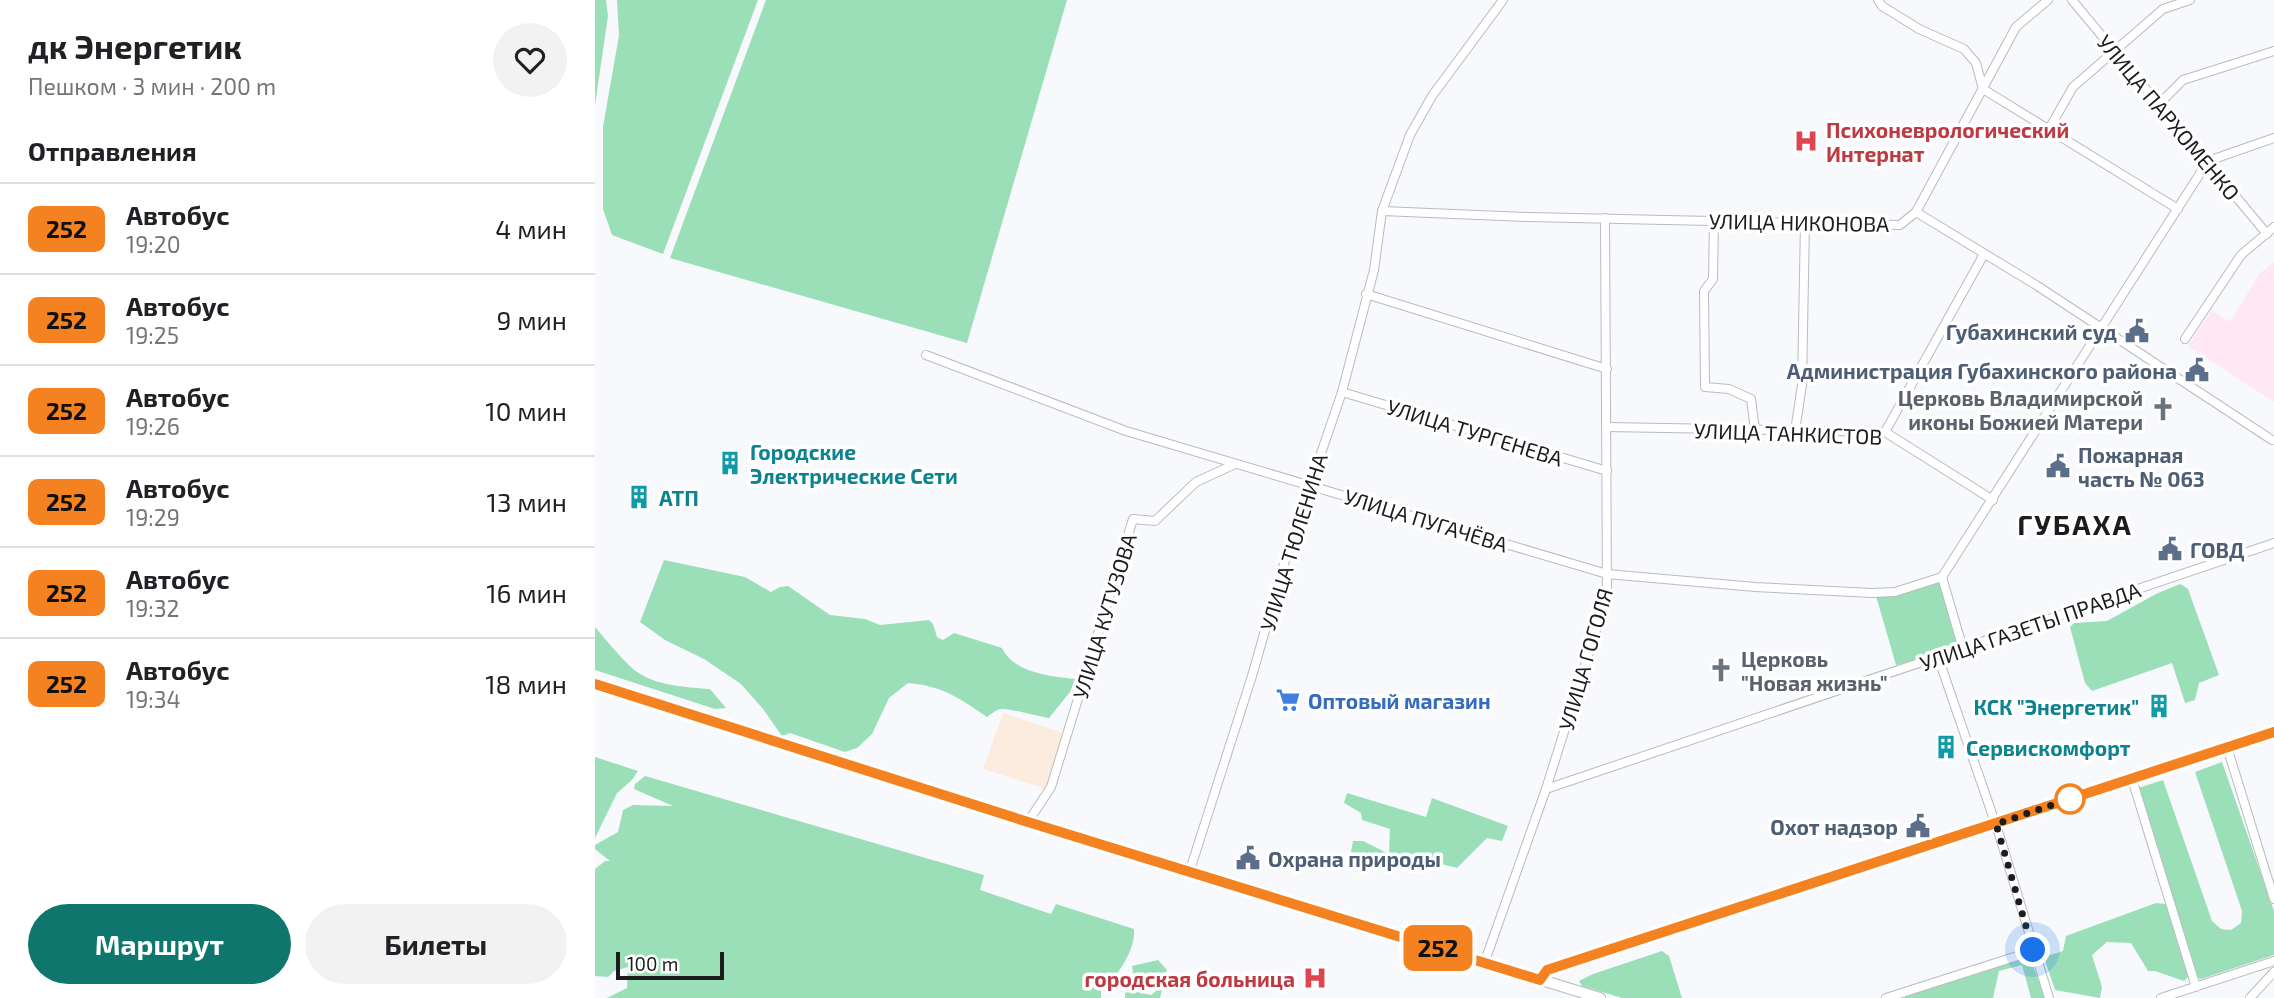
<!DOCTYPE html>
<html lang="ru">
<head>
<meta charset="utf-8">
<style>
  body { margin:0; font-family:"Exo 2",sans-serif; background:#f2f2f2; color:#202124; height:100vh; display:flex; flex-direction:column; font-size:26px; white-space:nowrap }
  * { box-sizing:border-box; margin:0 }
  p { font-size:23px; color:#757577 }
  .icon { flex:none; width:38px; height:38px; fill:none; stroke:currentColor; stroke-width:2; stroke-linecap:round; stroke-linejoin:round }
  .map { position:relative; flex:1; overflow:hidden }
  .details { display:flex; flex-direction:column; background:#fff; width:595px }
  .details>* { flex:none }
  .badge { padding:0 14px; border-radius:10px; font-size:24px; line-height:46px }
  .scale { position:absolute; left:21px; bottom:18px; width:108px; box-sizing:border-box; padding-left:7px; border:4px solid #1c1c1d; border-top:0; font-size:19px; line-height:24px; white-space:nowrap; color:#1c1c1d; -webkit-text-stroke:5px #fff; paint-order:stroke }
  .you { position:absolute; width:35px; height:35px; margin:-18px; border:5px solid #fff; border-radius:50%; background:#1a73e8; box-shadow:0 0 0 10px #1a73e833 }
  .map>.badge { position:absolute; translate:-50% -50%; box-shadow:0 0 0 4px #fff }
  h2 { padding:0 28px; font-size:26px; line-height:63px }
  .round { display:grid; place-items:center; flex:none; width:74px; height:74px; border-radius:37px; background:#f2f2f2 }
  .head { display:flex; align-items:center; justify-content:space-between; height:119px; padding:0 28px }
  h1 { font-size:33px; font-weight:700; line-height:52px }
  .primary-button { display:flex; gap:14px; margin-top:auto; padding:14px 28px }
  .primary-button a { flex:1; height:80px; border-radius:42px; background:#0f766e; color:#fff; font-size:28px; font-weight:700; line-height:80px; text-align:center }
  .primary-button a+a { background:#f2f2f2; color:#202124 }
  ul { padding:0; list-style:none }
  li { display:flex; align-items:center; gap:21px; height:91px; padding:0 28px; border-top:2px solid #e0e0e0 }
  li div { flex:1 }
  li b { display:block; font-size:26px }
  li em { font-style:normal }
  li .badge { min-width:77px; font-weight:700; text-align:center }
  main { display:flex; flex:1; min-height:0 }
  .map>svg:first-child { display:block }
  .commercial { fill:#fcece0 }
  .education { fill:#ffe8f4 }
  .green { fill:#9bdfb9 }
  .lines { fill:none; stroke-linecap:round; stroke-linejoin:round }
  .minor-casing { stroke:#babbbe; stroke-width:10 }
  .major-casing { stroke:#babbbe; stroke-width:12 }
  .minor { stroke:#fff; stroke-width:8 }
  .major { stroke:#fff; stroke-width:10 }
  .line-casing { stroke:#fff; stroke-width:16 }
  .line { stroke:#f58220; stroke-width:10 }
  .walk { stroke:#1c1c1d; stroke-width:7; stroke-dasharray:0 12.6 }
  .stop-dot { fill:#fff; stroke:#f58220; stroke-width:3.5 }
  .labels { text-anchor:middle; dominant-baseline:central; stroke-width:7; stroke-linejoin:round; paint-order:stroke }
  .street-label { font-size:21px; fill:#1c1c1d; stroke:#fff }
  .health-label { font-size:21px; font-weight:bold; fill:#be3a42; stroke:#fff; text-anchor:start }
  .service-label { font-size:21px; font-weight:bold; fill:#4e5e75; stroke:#fff; text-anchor:end }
  .worship-label { font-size:21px; font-weight:bold; fill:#5b616d; stroke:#fff; text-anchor:end }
  .culture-label { font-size:21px; font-weight:bold; fill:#0d838f; stroke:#fff; text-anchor:start }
  .shop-label { font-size:21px; font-weight:bold; fill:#366cbe; stroke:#fff; text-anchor:start }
  .district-label { font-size:28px; font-weight:bold; letter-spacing:2px; fill:#1c1c1d; stroke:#fff }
</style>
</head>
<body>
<main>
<section class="details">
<div class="head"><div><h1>дк Энергетик</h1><p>Пешком · 3 мин · 200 m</p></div><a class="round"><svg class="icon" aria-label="heart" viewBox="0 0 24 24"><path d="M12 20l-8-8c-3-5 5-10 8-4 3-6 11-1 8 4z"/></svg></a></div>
<h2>Отправления</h2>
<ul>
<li><span class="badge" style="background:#f58220;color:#111">252</span><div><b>Автобус</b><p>19:20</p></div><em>4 мин</em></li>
<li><span class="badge" style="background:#f58220;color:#111">252</span><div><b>Автобус</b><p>19:25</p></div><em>9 мин</em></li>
<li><span class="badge" style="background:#f58220;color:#111">252</span><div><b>Автобус</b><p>19:26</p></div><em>10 мин</em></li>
<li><span class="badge" style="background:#f58220;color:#111">252</span><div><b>Автобус</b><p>19:29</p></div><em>13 мин</em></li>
<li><span class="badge" style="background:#f58220;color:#111">252</span><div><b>Автобус</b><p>19:32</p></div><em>16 мин</em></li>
<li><span class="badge" style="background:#f58220;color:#111">252</span><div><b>Автобус</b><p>19:34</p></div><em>18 мин</em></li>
</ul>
<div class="primary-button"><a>Маршрут</a><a>Билеты</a></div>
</section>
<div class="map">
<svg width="1679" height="998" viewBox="0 0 1679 998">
  <rect width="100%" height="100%" fill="#f8f9fd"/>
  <polygon class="commercial" points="408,713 468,733 451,789 388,769"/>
  <polygon class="education" points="1679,262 1679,402 1593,346 1617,310 1635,322 1665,273"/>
  <g class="green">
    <polygon points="0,0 11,0 13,16 0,105"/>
    <polygon points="22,0 163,0 68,254 17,235 8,209 8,127 24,35"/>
    <polygon points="171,0 472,0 372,343 75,258"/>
    <path d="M69 560 150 577 176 592 185 587 193 586 235 615 270 619 285 625 334 620 338 624 342 637 348 640 359 633 407 648C419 673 455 676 480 679L475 692 454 718C444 717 414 708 407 709 401 709 397 714 392 717 364 698 348 686 313 683L294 698 277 734 262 748 250 752 195 733 187 736 168 709 146 684 109 659 70 640 45 622Z"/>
    <polygon points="1345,582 1364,647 1301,665 1281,596 1297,596"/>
    <polygon points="1585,584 1593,589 1624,675 1604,683 1600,700 1590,703 1577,663 1497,691 1490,683 1475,627 1479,623 1512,621 1561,594"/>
    <path d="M0 627C12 641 24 656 37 668 58 686 89 687 115 689L131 708 120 709 0 670Z"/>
    <polygon points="0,757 43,771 37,780 22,793 0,838"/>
    <polygon points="1627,762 1679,911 1679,955 1606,979 1601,977 1540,789 1568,780 1617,921 1626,929 1636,930 1646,923 1647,911 1600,772"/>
    <path d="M50 776 389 875 385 890 456 914 461 904 539 929C541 950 522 977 506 991V998H12L32 988 33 967 19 971 13 977 0 976V869L10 861H15L0 849V845L23 832 28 810 38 805 78 806 39 789 40 784Z"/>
    <polygon points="752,793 831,817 837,798 913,826 907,841 892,838 862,868 811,855 801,858 797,873 756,852 758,841 768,841 794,854 795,829 767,820 766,813 749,803"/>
    <polygon points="1561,903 1571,904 1596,974 1589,981 1560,971 1553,971 1536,943 1512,942 1497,955 1507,987 1505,998 1460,990 1449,957 1468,951 1471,936"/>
    <polygon points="1067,951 1074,956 1087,998 1027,998 987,986 984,981 998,974"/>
    <polygon points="1434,955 1450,998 1436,998 1427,965 1404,971 1398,998 1310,998 1310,994"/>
    <polygon points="563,960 572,970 565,998 530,998 530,993 538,991 556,995 561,991 556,986 549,989 540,986 537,966"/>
  </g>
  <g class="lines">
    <g class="minor-casing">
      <g id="minor">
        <polyline points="1283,0 1287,6 1324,29 1369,49 1381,63 1388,89 1583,209"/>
        <polyline points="1477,0 1672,234"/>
        <polyline points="1564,104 1588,80 1679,51"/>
        <polyline points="1454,129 1478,87 1568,9 1595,0"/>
        <polyline points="787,211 933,217 1305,225 1321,212 1441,285 1677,440"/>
        <polyline points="1321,212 1421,27 1453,0"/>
        <polyline points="1119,220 1118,279 1109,291 1110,387 1134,389 1156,399 1160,430"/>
        <polyline points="771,294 1012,369"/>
        <polyline points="1590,339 1646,255 1679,227"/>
        <polyline points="331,355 531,431 1012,574 1160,587 1277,593 1300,592 1347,577"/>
        <polyline points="747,392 1012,471"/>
        <polyline points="1012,427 1290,432 1398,500"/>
        <polyline points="1200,431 1207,385 1210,222"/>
        <polyline points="1290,432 1389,254"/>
        <polyline points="1368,649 1347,577 1613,161 1679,138"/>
        <polyline points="1343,657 1404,834 1454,998"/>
        <polyline points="1632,747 1679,899"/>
        <polyline points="1537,779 1601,987"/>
        <polyline points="951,789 1679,543"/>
        <polyline points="433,822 456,787 538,519 560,521 601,482 638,465"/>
        <polyline points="595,870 657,676 693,550 747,392 779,270 787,211 815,135 837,96 908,0"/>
        <polyline points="890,961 951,789 1012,595 1010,218"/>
        <polyline points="1291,998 1438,951"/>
        <polyline points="1566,998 1679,961"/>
        <polyline points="1655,998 1679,972"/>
      </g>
    </g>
    <g class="major-casing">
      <g id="major">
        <polyline points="0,684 433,822 1005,998"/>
        <polyline points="945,980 952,970 1679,732"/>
      </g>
    </g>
    <use href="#minor" class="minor"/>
    <use href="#major" class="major"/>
  </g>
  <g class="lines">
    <g class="line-casing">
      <polyline id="line" points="0,684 433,822 945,980 952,970 1679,732"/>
    </g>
    <use href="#line" class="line"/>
    <polyline class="walk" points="1438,950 1401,824 1475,799"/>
  </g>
  <defs>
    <g id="hospital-bare" transform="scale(1.89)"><path d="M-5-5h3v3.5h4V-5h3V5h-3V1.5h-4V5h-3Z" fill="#e0444e" stroke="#fff" stroke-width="2.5" paint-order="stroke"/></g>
    <g id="civic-bare" transform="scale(1.89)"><path d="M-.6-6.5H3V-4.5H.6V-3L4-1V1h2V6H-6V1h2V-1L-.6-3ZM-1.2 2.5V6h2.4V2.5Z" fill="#5c6f8a" stroke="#fff" stroke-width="2.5" paint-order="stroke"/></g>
    <g id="church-bare" transform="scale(1.89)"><path d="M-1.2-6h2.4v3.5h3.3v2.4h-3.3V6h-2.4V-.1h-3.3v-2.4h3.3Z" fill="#6b7280" stroke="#fff" stroke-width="2.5" paint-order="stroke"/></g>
    <g id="building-bare" transform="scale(1.89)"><path d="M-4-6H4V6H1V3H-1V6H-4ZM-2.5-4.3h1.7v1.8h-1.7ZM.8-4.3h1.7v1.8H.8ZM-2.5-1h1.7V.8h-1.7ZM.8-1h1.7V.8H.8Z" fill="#0f9aa8" stroke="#fff" stroke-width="2.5" paint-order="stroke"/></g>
    <g id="supermarket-bare" transform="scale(1.89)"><path d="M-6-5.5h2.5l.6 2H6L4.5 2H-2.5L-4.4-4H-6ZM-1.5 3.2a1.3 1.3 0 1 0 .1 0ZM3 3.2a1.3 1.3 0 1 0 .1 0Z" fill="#3f7fe0" stroke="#fff" stroke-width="2.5" paint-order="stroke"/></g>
  </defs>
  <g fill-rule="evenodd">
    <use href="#hospital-bare" x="1211" y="141"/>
    <use href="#civic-bare" x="1542" y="331"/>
    <use href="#civic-bare" x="1602" y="370"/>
    <use href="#church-bare" x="1568" y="409"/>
    <use href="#building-bare" x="135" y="463"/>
    <use href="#civic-bare" x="1463" y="466"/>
    <use href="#building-bare" x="44" y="497"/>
    <use href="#civic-bare" x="1575" y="549"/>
    <use href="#church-bare" x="1126" y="670"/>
    <use href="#supermarket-bare" x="693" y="700"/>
    <use href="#building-bare" x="1564" y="706"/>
    <use href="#building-bare" x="1351" y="747"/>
    <use href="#civic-bare" x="1323" y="826"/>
    <use href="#civic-bare" x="653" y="858"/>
    <use href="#hospital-bare" x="720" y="978"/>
  </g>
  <circle class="stop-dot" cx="1475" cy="799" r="14"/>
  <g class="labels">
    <g class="street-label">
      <text transform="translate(1574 117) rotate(50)">УЛИЦА ПАРХОМЕНКО</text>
      <text transform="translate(1204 222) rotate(1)">УЛИЦА НИКОНОВА</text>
      <text transform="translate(880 432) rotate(17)">УЛИЦА ТУРГЕНЕВА</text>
      <text transform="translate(1193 433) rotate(2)">УЛИЦА ТАНКИСТОВ</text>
      <text transform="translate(831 520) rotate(17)">УЛИЦА ПУГАЧЁВА</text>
      <text transform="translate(698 542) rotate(-73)">УЛИЦА ТЮЛЕНИНА</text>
      <text transform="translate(509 616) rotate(-73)">УЛИЦА КУТУЗОВА</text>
      <text transform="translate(1435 626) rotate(-19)">УЛИЦА ГАЗЕТЫ ПРАВДА</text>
      <text transform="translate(990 659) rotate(-74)">УЛИЦА ГОГОЛЯ</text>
    </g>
    <g class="health-label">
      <text x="1231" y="129">Психоневрологический<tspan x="1231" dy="24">Интернат</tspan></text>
      <text x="700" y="978" text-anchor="end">городская больница</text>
    </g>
    <g class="service-label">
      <text x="1522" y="331">Губахинский суд</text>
      <text x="1582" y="370">Администрация Губахинского района</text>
      <text x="1483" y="454" text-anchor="start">Пожарная<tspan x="1483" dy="24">часть № 063</tspan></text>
      <text x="1595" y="549" text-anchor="start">ГОВД</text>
      <text x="1303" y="826">Охот надзор</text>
      <text x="673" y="858" text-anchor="start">Охрана природы</text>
    </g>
    <g class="worship-label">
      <text x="1548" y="397">Церковь Владимирской<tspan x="1548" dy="24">иконы Божией Матери</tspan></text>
      <text x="1146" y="658" text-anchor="start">Церковь<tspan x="1146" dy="24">"Новая жизнь"</tspan></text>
    </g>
    <g class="culture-label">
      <text x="155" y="451">Городские<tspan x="155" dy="24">Электрические Сети</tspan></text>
      <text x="64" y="497">АТП</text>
      <text x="1544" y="706" text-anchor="end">КСК "Энергетик"</text>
      <text x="1371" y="747">Сервискомфорт</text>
    </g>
    <g class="shop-label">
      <text x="713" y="700">Оптовый магазин</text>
    </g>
    <g class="district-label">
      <text x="1480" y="524">ГУБАХА</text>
    </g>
  </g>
</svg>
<div class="scale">100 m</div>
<div class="you" style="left:1438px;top:950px"></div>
<b class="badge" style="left:843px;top:948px;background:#f58220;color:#111">252</b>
</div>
</main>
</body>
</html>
